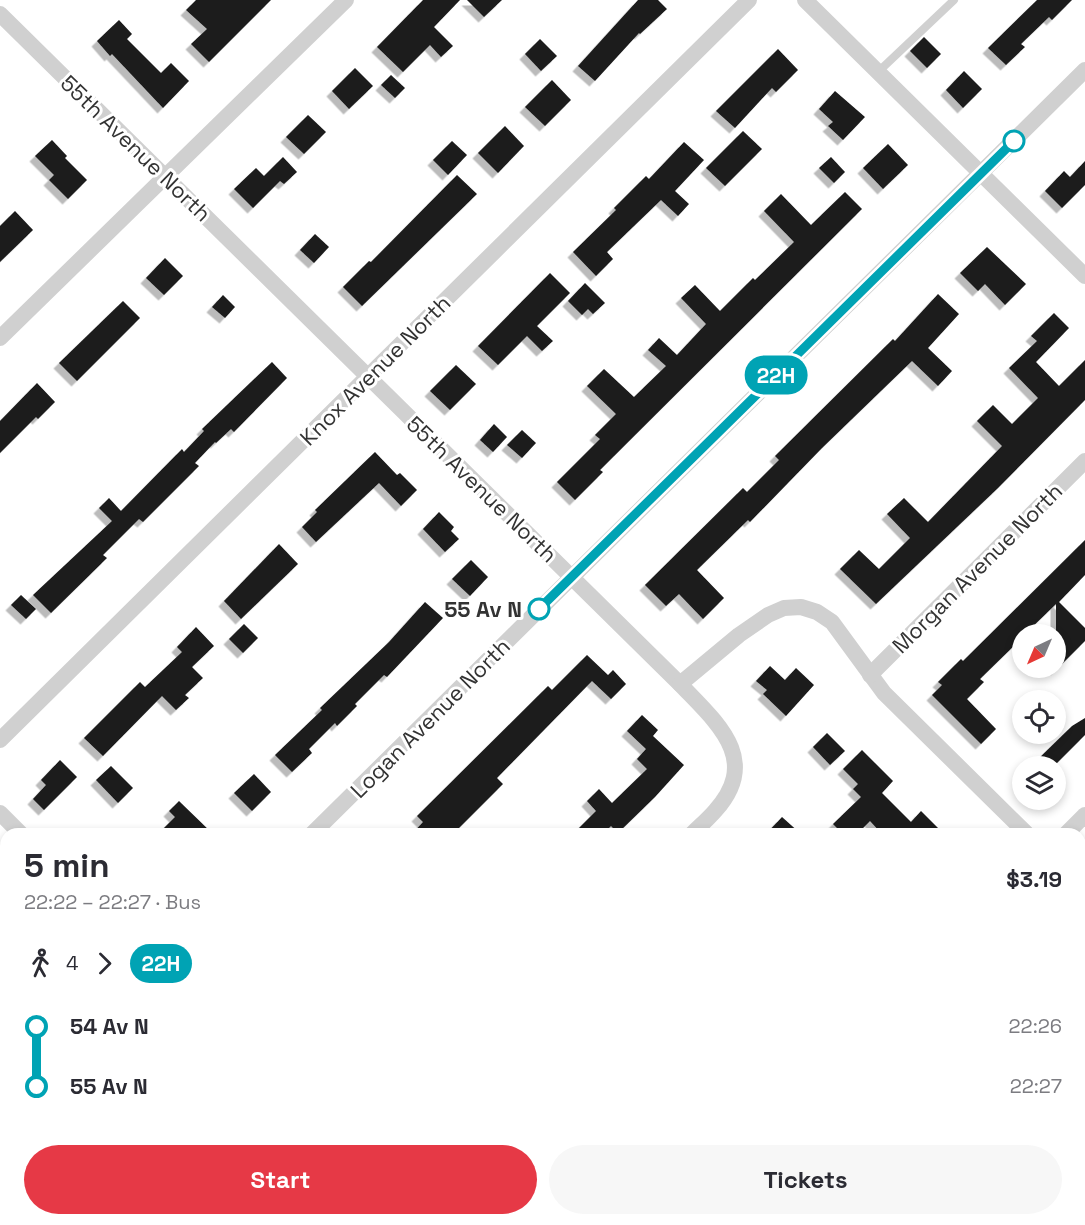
<!DOCTYPE html>
<html lang="en">
<head>
<meta charset="utf-8">
<style>
  body { margin:0; font-family:"Space Grotesk",sans-serif; background:#f7f7f7; color:#2b2b33; height:100vh; display:flex; flex-direction:column; font-size:22px; white-space:nowrap }
  * { box-sizing:border-box; margin:0 }
  p { font-size:20px; color:#7c7c81 }
  .icon { flex:none; width:33px; height:33px; fill:none; stroke:currentColor; stroke-width:2; stroke-linecap:round; stroke-linejoin:round }
  .map { position:relative; flex:1; overflow:hidden }
  .drawer { position:absolute; left:0px; top:828px; width:1086px; height:398px; display:flex; flex-direction:column; background:#fff; border-radius:18px 18px 0 0; box-shadow:0 3px 9px #0003 }
  .drawer>* { flex:none }
  .badge { padding:0 12px; border-radius:20px; font-size:21px; line-height:39px }
  .needle { width:39px; rotate:224deg }
  .controls { position:absolute; left:1012px; top:624px; display:grid; gap:12px }
  .controls a { display:grid; place-items:center; width:54px; height:54px; border-radius:50%; background:#fff; box-shadow:0 3px 9px #0003; font-size:30px }
  .map>.badge { position:absolute; translate:-50% -50%; box-shadow:0 0 0 3px #fff }
  .legs { display:flex; align-items:center; gap:9px; height:66px; padding:0 24px; font-size:20px }
  .legs p { margin-inline-start:auto }
  .headline { display:flex; align-items:center; justify-content:space-between; height:102px; padding:0 24px }
  h1 { font-size:33px; font-weight:700; line-height:45px }
  .action { display:flex; gap:12px; margin-top:auto; padding:12px 24px }
  .action a { flex:1; height:69px; border-radius:36px; background:#e63946; color:#fff; font-size:24px; font-weight:700; line-height:69px; text-align:center }
  .action a+a { background:#f7f7f7; color:#2b2b33 }
  ul { padding:0 24px; list-style:none }
  li { display:flex; align-items:center; gap:21px; height:60px; font-size:22px }
  li i { display:grid; place-items:center; width:9px; height:100%; margin:0 8px; background:currentColor }
  li i::after { content:''; width:15px; height:15px; margin:-8px; border:4px solid; border-radius:50%; background:#fff }
  li p { margin-inline-start:auto }
  li:first-child i { background:linear-gradient(#0000 50%,currentColor 0) }
  li:last-child i { background:linear-gradient(currentColor 50%,#0000 0) }
  .map>svg:first-child { display:block }
  .building { fill:#1a1a1a; filter:url(#shadow) }
  .lines { fill:none; stroke-linecap:round; stroke-linejoin:round }
  .lane { stroke:#d0d0d0; stroke-width:8 }
  .street { stroke:#d0d0d0; stroke-width:16 }
  .line-1-casing { stroke:#fff; stroke-width:14 }
  .line-1 { stroke:#00a3b4; stroke-width:9 }
  .stop-1-dot { fill:#fff; stroke:#00a3b4; stroke-width:3 }
  .labels { text-anchor:middle; dominant-baseline:central; stroke-width:6; stroke-linejoin:round; paint-order:stroke }
  .street-label { font-size:22px; fill:#333; stroke:#fff }
  .stop-label { font-size:22px; font-weight:bold; fill:#333; stroke:#fff; text-anchor:end }
</style>
</head>
<body>
<div class="map">
<svg width="1085" height="1225" viewBox="0 0 1085 1225">
  <defs>
    <filter id="shadow"><feDropShadow dx="-5.5" dy="5.5" stdDeviation="0" flood-color="#0004"/></filter>
  </defs>
  <rect width="100%" height="100%" fill="#fff"/>
  <g class="building">
    <polygon points="196,0 271,0 209,62 191,44 207,29 186,10"/>
    <polygon points="423,0 460,0 434,27 453,46 441,57 430,45 403,72 377,47"/>
    <polygon points="467,0 502,0 484,17"/>
    <polygon points="638,0 658,0 667,9 640,34 639,33 595,81 578,66"/>
    <polygon points="1037,0 1072,0 1052,20 1049,17 1021,44 1025,47 1006,65 988,48"/>
    <polygon points="119,20 132,34 127,39 161,73 171,63 189,81 163,108 112,54 110,56 97,41"/>
    <polygon points="924,37 941,54 927,68 910,51"/>
    <polygon points="540,39 557,56 541,71 525,54"/>
    <polygon points="778,49 798,70 776,92 772,88 735,128 716,111"/>
    <polygon points="355,68 373,86 349,109 332,91"/>
    <polygon points="964,71 982,89 963,108 946,90"/>
    <polygon points="391,75 405,88 395,98 381,85"/>
    <polygon points="552,80 571,100 545,126 525,107"/>
    <polygon points="835,91 865,117 843,140 828,126 833,122 819,109"/>
    <polygon points="308,115 326,132 304,154 286,137"/>
    <polygon points="505,126 524,146 498,173 478,153"/>
    <polygon points="743,131 762,149 725,186 706,168"/>
    <polygon points="52,140 67,156 65,158 87,180 68,199 49,180 54,175 35,156"/>
    <polygon points="452,141 467,155 448,175 433,160"/>
    <polygon points="684,142 704,160 675,191 689,204 678,216 661,200 607,252 613,259 596,276 573,252 616,210 614,208 646,176 649,179"/>
    <polygon points="888,144 908,165 883,189 863,168"/>
    <polygon points="283,157 297,172 284,184 280,181 253,208 234,189 256,168 264,176"/>
    <polygon points="831,157 845,172 834,183 819,168"/>
    <polygon points="1085,161 1085,185 1062,208 1045,191 1064,171 1070,177"/>
    <polygon points="457,175 477,194 362,306 343,287 369,261 371,262"/>
    <polygon points="845,192 862,209 600,470 603,472 575,500 557,482 600,439 595,435 616,414 587,386 604,369 634,397 666,366 648,350 659,338 677,355 706,324 681,298 695,285 720,311 753,278 755,280 794,242 764,211 781,194 811,225"/>
    <polygon points="15,211 33,230 0,262 0,226"/>
    <polygon points="315,234 329,247 314,263 300,250"/>
    <polygon points="987,247 1026,284 1005,305 985,284 978,291 960,273"/>
    <polygon points="165,258 183,276 164,295 146,278"/>
    <polygon points="550,273 570,293 537,326 553,341 542,351 527,336 498,365 478,346"/>
    <polygon points="585,283 605,303 593,314 588,309 582,315 568,301"/>
    <polygon points="938,294 959,314 928,348 952,371 938,386 912,361 822,448 750,522 748,520 697,570 724,598 703,619 679,594 666,606 645,585 743,488 747,492 779,460 775,456 893,339 895,341"/>
    <polygon points="223,295 235,307 225,318 212,307"/>
    <polygon points="123,301 140,318 77,381 59,363"/>
    <polygon points="1054,313 1069,328 1036,362 1059,386 1085,360 1085,400 998,488 876,604 840,569 859,550 879,569 910,538 887,514 904,498 928,522 1002,446 977,421 993,405 1012,424 1038,398 1009,368 1037,341 1031,336"/>
    <polygon points="272,362 287,378 234,432 231,429 216,443 215,442 195,463 199,466 143,522 139,519 103,555 107,558 51,613 33,595 112,521 99,508 109,498 121,511 182,449 184,452 204,431 202,429"/>
    <polygon points="456,365 476,384 450,410 430,391"/>
    <polygon points="37,383 55,402 38,419 36,417 0,453 0,421"/>
    <polygon points="494,424 507,437 493,452 480,440"/>
    <polygon points="522,430 536,443 522,458 507,445"/>
    <polygon points="375,452 397,475 400,473 417,490 401,506 379,483 316,542 302,527 317,512 315,510"/>
    <polygon points="439,512 454,527 451,531 459,539 445,552 423,529"/>
    <polygon points="1085,540 1085,575 1059,602 1085,628 1085,641 1056,670 1056,604 1025,634 1023,634 1023,637 980,679 984,682 967,699 996,729 981,744 932,695 942,685 938,682 961,659 963,661"/>
    <polygon points="279,544 298,564 241,619 224,601"/>
    <polygon points="471,560 488,577 470,596 452,579"/>
    <polygon points="21,595 36,609 26,619 11,605"/>
    <polygon points="425,602 443,618 387,677 384,675 355,704 357,706 337,726 335,723 309,749 312,753 292,772 275,755 322,710 320,708 389,642"/>
    <polygon points="244,624 258,638 243,653 229,639"/>
    <polygon points="196,627 214,646 192,667 203,678 185,695 189,698 176,710 162,696 103,756 84,738 140,682 145,687 182,652 177,647"/>
    <polygon points="587,655 608,675 613,670 626,684 611,699 592,681 497,778 503,784 453,834 412,834 423,822 417,816 548,686 552,690"/>
    <polygon points="770,666 785,680 796,668 814,685 786,716 763,694 767,690 756,681"/>
    <polygon points="642,715 658,730 653,736 684,765 655,797 618,833 611,826 603,834 573,834 596,811 587,801 599,789 612,803 647,769 637,759 646,749 627,731"/>
    <polygon points="1085,718 1085,735 1054,766 1031,766 1072,726"/>
    <polygon points="827,733 845,751 830,765 813,747"/>
    <polygon points="862,750 893,781 882,793 911,822 921,811 944,834 882,834 870,821 857,834 843,834 833,824 861,797 853,789 858,784 843,769"/>
    <polygon points="60,760 77,777 44,810 33,799 46,785 41,780"/>
    <polygon points="111,766 133,788 118,803 96,780"/>
    <polygon points="254,774 271,792 252,811 234,793"/>
    <polygon points="179,801 213,834 158,834 175,817 169,811"/>
    <polygon points="782,817 801,834 766,834"/>
  </g>
  <g class="lines">
    <polyline class="lane" points="878,72 954,0"/>
    <g class="street">
      <polyline points="805,0 1085,276"/>
      <polyline points="0,14 680,684 739,635 768,615 784,608 801,607 817,612 832,622 884,693 1027,834"/>
      <polyline points="0,338 346,0"/>
      <polyline points="870,675 1085,461"/>
      <path d="M680 684C716 722 762 759 715 811 708 819 700 826 692 834"/>
      <polyline points="0,740 749,0"/>
      <polyline points="0,813 21,834"/>
      <polyline points="312,834 1085,70"/>
      <polyline points="1066,834 1085,815"/>
      <polyline points="1080,886 1085,891"/>
      <polyline points="0,1143 6,1137"/>
      <polyline points="415,1220 421,1225"/>
      <polyline points="1011,1220 1018,1225"/>
      <polyline points="321,1225 327,1220"/>
      <polyline points="690,1225 710,1220"/>
    </g>
  </g>
  <g class="lines">
    <g class="line-1-casing">
      <polyline id="line-1" points="539,609 1014,141"/>
    </g>
    <use href="#line-1" class="line-1"/>
  </g>
  <g class="stop-1-dot">
    <circle cx="1014" cy="141" r="10"/>
    <circle cx="539" cy="609" r="10"/>
  </g>
  <g class="labels">
    <g class="street-label">
      <text transform="translate(136 148) rotate(44)">55th Avenue North</text>
      <text transform="translate(375 370) rotate(-45)">Knox Avenue North</text>
      <text transform="translate(482 489) rotate(44)">55th Avenue North</text>
      <text transform="translate(977 568) rotate(-45)">Morgan Avenue North</text>
      <text transform="translate(430 718) rotate(-45)">Logan Avenue North</text>
    </g>
    <g class="stop-label">
      <text x="522" y="609">55 Av N</text>
    </g>
  </g>
</svg>
<div class="controls">
<a><svg class="needle" viewBox="-14 -14 28 28"><path d="M0-13l5 13h-10z" fill="#e53935"/><path d="M0 13l5-13h-10z" fill="#7c7c81"/></svg></a>
<a><svg class="icon" aria-label="locate" viewBox="0 0 24 24"><circle cx="12" cy="12" r="6"/><path d="M12 2v4M12 18v4M2 12h4M18 12h4"/></svg></a>
<a><svg class="icon" aria-label="layers" viewBox="0 0 24 24"><path d="M12 4l9 5-9 5-9-5zM3 14l9 5 9-5"/></svg></a>
</div>
<b class="badge" style="left:776px;top:375px;background:#00a3b4;color:#fff">22H</b>
<section class="drawer">
<div class="headline"><div><h1>5 min</h1><p>22:22 – 22:27 · Bus</p></div><b>$3.19</b></div>
<div class="legs"><svg class="icon" aria-label="walk" viewBox="0 0 24 24"><circle cx="13" cy="4" r="2"/><path d="M13 8l-2 6 4 7M11 14l-3 7M7 12l3-4h3l4 4"/></svg>4<svg class="icon" aria-label="forward" viewBox="0 0 24 24"><path d="M9 5l7 7-7 7"/></svg><b class="badge" style="background:#00a3b4;color:#fff">22H</b></div>
<ul>
<li><i style="color:#00a3b4"></i><b>54 Av N</b><p>22:26</p></li>
<li><i style="color:#00a3b4"></i><b>55 Av N</b><p>22:27</p></li>
</ul>
<div class="action"><a>Start</a><a>Tickets</a></div>
</section>
</div>
</body>
</html>
